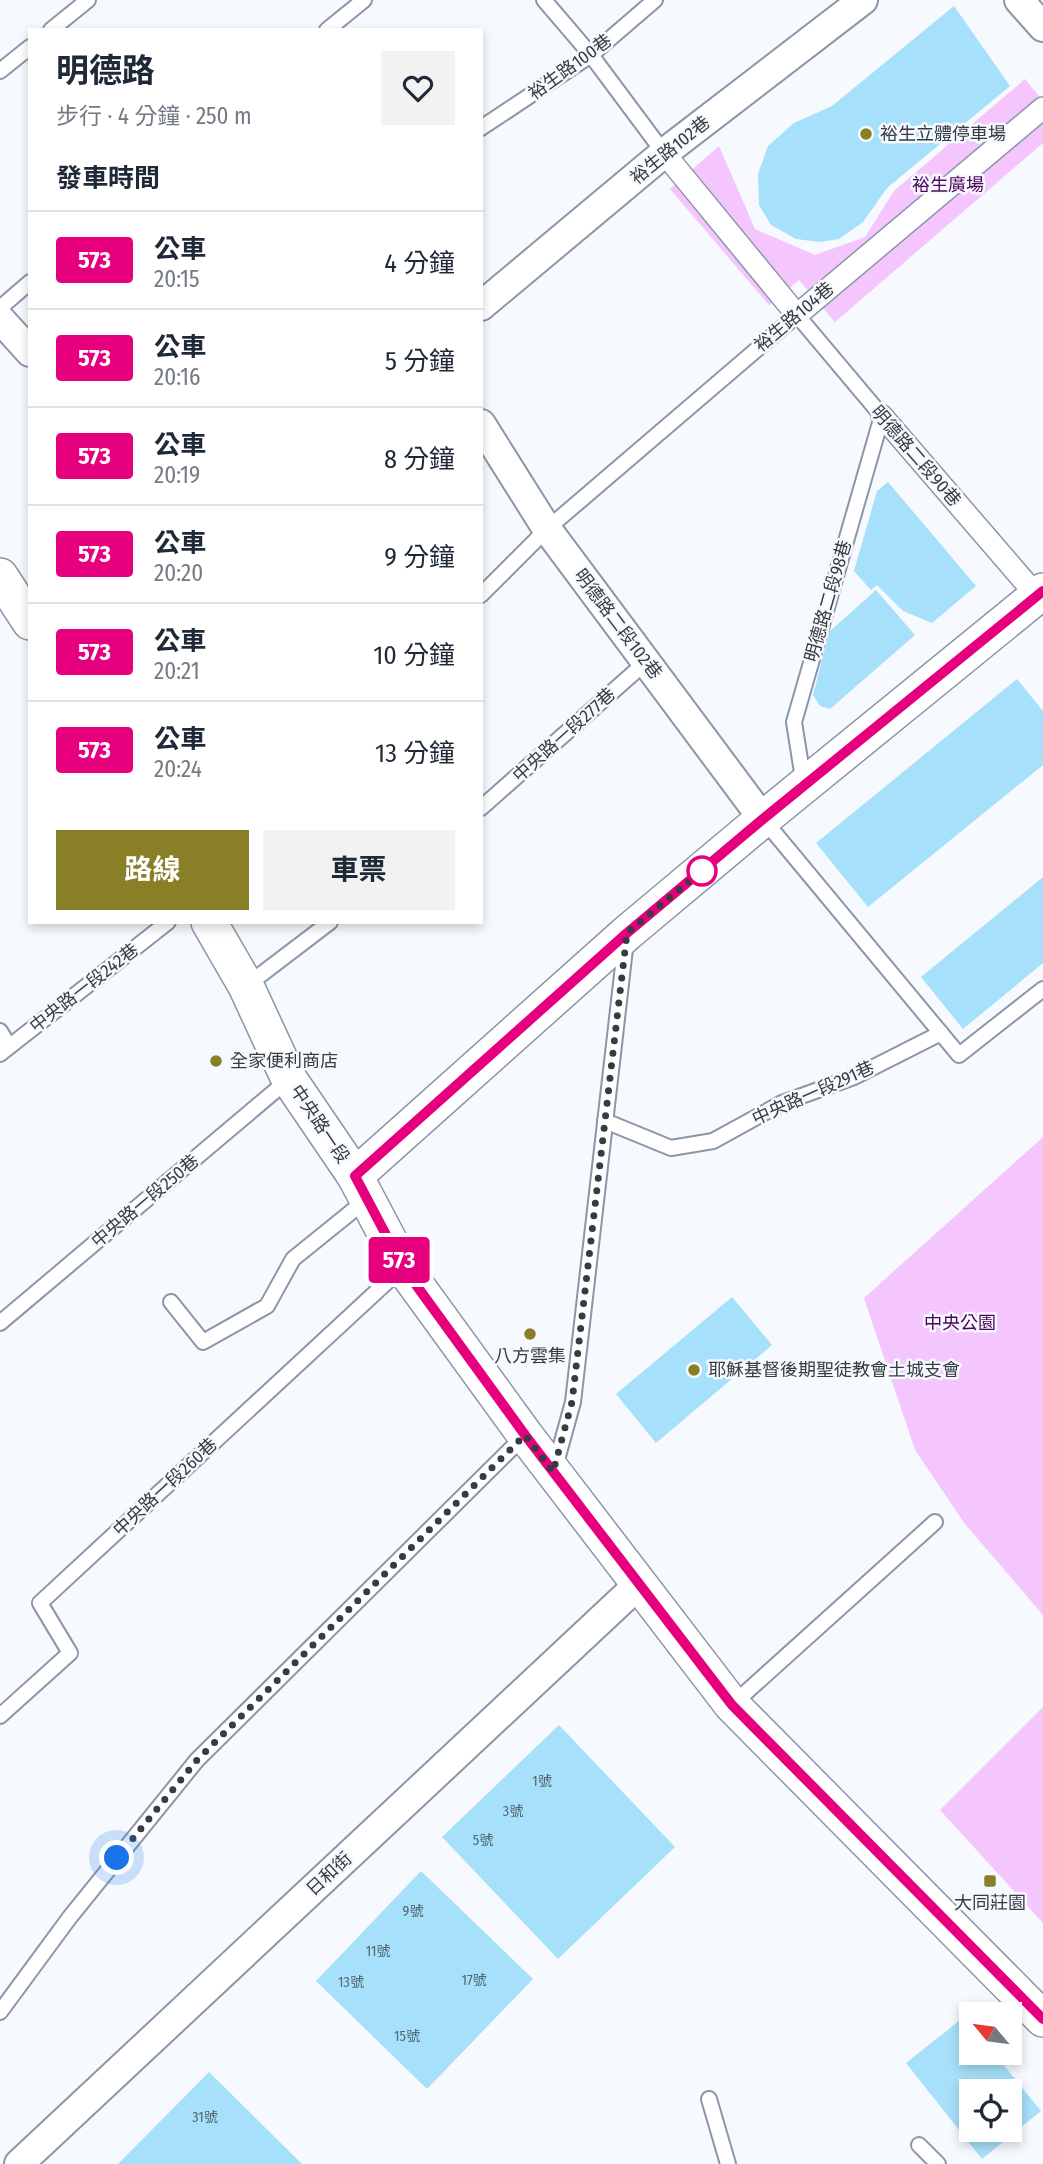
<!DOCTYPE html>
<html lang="zh-TW">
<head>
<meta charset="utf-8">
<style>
  body { margin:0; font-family:"Fira Sans Condensed","Noto Sans TC",sans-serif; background:#f2f2f3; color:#1f2937; height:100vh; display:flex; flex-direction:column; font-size:26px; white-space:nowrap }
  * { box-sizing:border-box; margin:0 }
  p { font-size:23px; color:#747a83 }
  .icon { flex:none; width:38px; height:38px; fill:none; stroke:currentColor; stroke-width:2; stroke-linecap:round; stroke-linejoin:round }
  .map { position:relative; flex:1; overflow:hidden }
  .drawer { position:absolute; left:28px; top:28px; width:455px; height:896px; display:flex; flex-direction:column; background:#fff; border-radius:0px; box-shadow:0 4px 10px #0003 }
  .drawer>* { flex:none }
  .badge { padding:0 14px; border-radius:5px; font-size:24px; line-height:46px }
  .needle { width:46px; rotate:299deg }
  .tools { position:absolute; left:959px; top:2002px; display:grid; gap:14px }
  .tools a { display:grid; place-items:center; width:63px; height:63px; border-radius:0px; background:#fff; box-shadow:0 4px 10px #0003; font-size:35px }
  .you { position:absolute; width:35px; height:35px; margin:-18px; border:5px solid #fff; border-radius:50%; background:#1a73e8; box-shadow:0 0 0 10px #1a73e833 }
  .map>.badge { position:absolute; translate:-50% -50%; box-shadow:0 0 0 4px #fff }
  h2 { padding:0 28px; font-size:26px; line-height:63px }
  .round { display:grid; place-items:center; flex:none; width:74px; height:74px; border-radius:0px; background:#f2f2f3 }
  .headline { display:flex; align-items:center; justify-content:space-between; height:119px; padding:0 28px }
  h1 { font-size:33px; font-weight:700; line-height:52px }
  .primary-button { display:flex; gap:14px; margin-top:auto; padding:14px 28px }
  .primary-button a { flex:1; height:80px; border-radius:0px; background:#887f26; color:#fff; font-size:28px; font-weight:700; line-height:80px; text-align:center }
  .primary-button a+a { background:#f2f2f3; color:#1f2937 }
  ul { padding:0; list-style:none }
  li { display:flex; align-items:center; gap:21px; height:98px; padding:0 28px; border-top:2px solid #e0e1e3 }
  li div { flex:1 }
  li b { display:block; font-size:26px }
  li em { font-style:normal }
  li .badge { min-width:77px; font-weight:700; text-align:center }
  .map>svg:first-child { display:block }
  .green { fill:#f5c5fe }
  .building { fill:#a6e0fa; fill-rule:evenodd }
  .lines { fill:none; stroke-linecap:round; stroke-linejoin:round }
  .service-casing { stroke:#8b96a8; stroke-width:18 }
  .pedestrian-casing { stroke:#8b96a8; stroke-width:24 }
  .minor-casing { stroke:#8b96a8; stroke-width:32 }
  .tertiary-casing { stroke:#8b96a8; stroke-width:38 }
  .service { stroke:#fff; stroke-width:14 }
  .pedestrian { stroke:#fff; stroke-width:21 }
  .minor { stroke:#fff; stroke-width:28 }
  .tertiary { stroke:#fff; stroke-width:35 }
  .line-casing { stroke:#fff; stroke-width:16 }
  .line { stroke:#e6007e; stroke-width:10 }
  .walk { stroke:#373c43; stroke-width:7; stroke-dasharray:0 12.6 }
  .poi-dot { fill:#887f26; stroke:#f6f9fd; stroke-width:2.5 }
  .stop-dot { fill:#fff; stroke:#e6007e; stroke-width:3.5 }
  .labels { text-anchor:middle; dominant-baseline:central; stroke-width:5; stroke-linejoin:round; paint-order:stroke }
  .number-label { font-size:14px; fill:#536571 }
  .street-label { font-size:18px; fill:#373c43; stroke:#f6f9fd }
  .poi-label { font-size:18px; fill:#373c43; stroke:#f6f9fd; text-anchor:start }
  .park-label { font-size:18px; fill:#4e025b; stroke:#f6f9fd }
</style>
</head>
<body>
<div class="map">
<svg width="1043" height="2164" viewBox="0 0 1043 2164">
  <rect width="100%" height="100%" fill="#f6f9fd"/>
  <g class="green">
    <polygon points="1025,79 1043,101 1043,143 835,322 799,280 769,305 670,189 719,146 755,229 815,255 865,237 894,191"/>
    <polygon points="1043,1137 1043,1615 965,1524 915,1450 864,1298"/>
    <polygon points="1043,1707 1043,1923 940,1810"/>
  </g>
  <g class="building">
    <polygon points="954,6 1010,86 887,188 863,222 839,239 820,242 796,239 771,225 759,205 758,174 768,146 794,123 832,106"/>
    <polygon points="888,482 976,586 932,623 903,611 877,585 871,590 854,571 877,491"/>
    <polygon points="876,590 915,635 830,709 820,706 813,695 829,632"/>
    <polygon points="1017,679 1043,711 1043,765 868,907 816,843"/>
    <polygon points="1043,877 1043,963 963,1029 921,977"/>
    <polygon points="732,1297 772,1345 656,1443 616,1394"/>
    <polygon points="559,1725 675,1847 558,1959 442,1837"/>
    <polygon points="421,1871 533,1979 427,2089 316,1981"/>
    <path d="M965 2016 971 2024V2053H994L1041 2111 982 2159 906 2063ZM971 2091H1010V2130H971Z"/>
    <polygon points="209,2072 302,2164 118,2164"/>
  </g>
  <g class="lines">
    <g class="service-casing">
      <g id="service">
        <polyline points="544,0 591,55 664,153"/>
        <polyline points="51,30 88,0"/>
        <polyline points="327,30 364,0"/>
        <polyline points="0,71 30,47"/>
        <polyline points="481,128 591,55 655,0"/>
        <polyline points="0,308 30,282"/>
        <polyline points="481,595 547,529 797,315 882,416 794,722 804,785"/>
        <polyline points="481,808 646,662"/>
        <polyline points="763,819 959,1055 1043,989"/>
        <polyline points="246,986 330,922"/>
        <polyline points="0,1031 9,1046"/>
        <polyline points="0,1054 168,922"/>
        <polyline points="605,1121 671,1148 713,1141 782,1103 854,1077 941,1033"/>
        <polyline points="171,1302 203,1342 267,1306 293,1259 366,1200"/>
        <polyline points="0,1323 288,1080"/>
        <polyline points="555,1467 573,1402 626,940"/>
        <polyline points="732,1705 935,1522"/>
        <polyline points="0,1716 70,1653 40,1603 402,1268"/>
        <polyline points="0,2012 70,1917 197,1760 524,1436"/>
        <polyline points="709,2099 728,2164"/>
        <polyline points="919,2145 938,2164"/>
      </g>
    </g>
    <g class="pedestrian-casing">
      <g id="pedestrian">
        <polyline points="664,153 797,315 1043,108"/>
        <polyline points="882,416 1037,596"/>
      </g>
    </g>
    <g class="minor-casing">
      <g id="minor">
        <polyline points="1019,0 1043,27"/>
        <polyline points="481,306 664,153 863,0"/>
        <polyline points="0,319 30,352"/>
        <polyline points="481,424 547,529 763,819"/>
        <polyline points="19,2164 639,1584"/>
      </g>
    </g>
    <g class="tertiary-casing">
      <g id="tertiary">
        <polyline points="0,576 30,622"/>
        <polyline points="209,922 246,986 289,1079 355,1176 403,1267 525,1435 732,1705 1043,2019"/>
        <polyline points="355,1176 627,933 763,819 1043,591"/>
      </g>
    </g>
    <use href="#service" class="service"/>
    <use href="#pedestrian" class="pedestrian"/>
    <use href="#minor" class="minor"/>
    <use href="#tertiary" class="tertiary"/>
  </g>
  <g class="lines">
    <g class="line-casing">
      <polyline id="line" points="1043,591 763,819 627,933 355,1176 403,1267 525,1435 732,1705 1043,2019"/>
    </g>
    <use href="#line" class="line"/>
    <polyline class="walk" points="117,1858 197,1760 525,1435 553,1472 572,1402 627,933 705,868 702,871"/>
  </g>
  <g class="poi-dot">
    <circle cx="866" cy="134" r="7"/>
    <circle cx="216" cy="1061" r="7"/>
    <circle cx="530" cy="1334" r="7"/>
    <circle cx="694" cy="1370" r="7"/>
    <rect x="983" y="1874" width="14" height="14" rx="3.5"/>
  </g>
  <circle class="stop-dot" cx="702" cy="871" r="14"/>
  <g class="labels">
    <g class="number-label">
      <text x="542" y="1781">1號</text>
      <text x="513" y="1811">3號</text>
      <text x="483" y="1840">5號</text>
      <text x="413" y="1911">9號</text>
      <text x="378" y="1951">11號</text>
      <text x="474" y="1980">17號</text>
      <text x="351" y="1982">13號</text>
      <text x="407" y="2036">15號</text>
      <text x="205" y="2117">31號</text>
    </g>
    <g class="street-label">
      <text transform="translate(570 67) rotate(-36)">裕生路100巷</text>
      <text transform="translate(670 150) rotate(-39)">裕生路102巷</text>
      <text transform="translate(794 317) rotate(-40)">裕生路104巷</text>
      <text transform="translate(916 456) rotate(49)">明德路二段90巷</text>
      <text transform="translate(828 601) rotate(-74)">明德路二段98巷</text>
      <text transform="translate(618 624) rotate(53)">明德路二段102巷</text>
      <text transform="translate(564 735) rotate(-42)">中央路一段277巷</text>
      <text transform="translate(84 988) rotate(-38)">中央路一段242巷</text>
      <text transform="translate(813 1093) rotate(-24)">中央路一段291巷</text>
      <text transform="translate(320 1124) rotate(56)">中央路一段</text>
      <text transform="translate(145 1201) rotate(-40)">中央路一段250巷</text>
      <text transform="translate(165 1487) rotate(-43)">中央路一段260巷</text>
      <text transform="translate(329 1874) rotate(-43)">日和街</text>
    </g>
    <g class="poi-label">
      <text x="880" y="134">裕生立體停車場</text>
      <text x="230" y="1061">全家便利商店</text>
      <text x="530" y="1356" text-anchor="middle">八方雲集</text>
      <text x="708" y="1370">耶穌基督後期聖徒教會土城支會</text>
      <text x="990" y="1903" text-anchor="middle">大同莊園</text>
    </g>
    <g class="park-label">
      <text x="948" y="185">裕生廣場</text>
      <text x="960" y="1323">中央公園</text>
    </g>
  </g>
</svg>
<div class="tools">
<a><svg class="needle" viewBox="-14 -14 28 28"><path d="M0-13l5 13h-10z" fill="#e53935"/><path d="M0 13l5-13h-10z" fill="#747a83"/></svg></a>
<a><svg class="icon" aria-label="locate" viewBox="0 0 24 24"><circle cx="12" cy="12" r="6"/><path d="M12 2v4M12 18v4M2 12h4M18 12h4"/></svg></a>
</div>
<div class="you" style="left:117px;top:1858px"></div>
<b class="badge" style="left:399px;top:1260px;background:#e6007e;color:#fff">573</b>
<section class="drawer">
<div class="headline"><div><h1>明德路</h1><p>步行 · 4 分鐘 · 250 m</p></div><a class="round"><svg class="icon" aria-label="heart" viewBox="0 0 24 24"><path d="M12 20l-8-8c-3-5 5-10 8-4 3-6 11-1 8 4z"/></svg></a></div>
<h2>發車時間</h2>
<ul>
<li><span class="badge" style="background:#e6007e;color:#fff">573</span><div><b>公車</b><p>20:15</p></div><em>4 分鐘</em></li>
<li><span class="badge" style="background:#e6007e;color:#fff">573</span><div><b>公車</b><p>20:16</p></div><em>5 分鐘</em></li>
<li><span class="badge" style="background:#e6007e;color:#fff">573</span><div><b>公車</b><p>20:19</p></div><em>8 分鐘</em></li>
<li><span class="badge" style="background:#e6007e;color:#fff">573</span><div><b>公車</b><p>20:20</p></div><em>9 分鐘</em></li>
<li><span class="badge" style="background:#e6007e;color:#fff">573</span><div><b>公車</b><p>20:21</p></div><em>10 分鐘</em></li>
<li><span class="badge" style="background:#e6007e;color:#fff">573</span><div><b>公車</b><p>20:24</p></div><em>13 分鐘</em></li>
</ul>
<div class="primary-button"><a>路線</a><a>車票</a></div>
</section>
</div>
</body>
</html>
